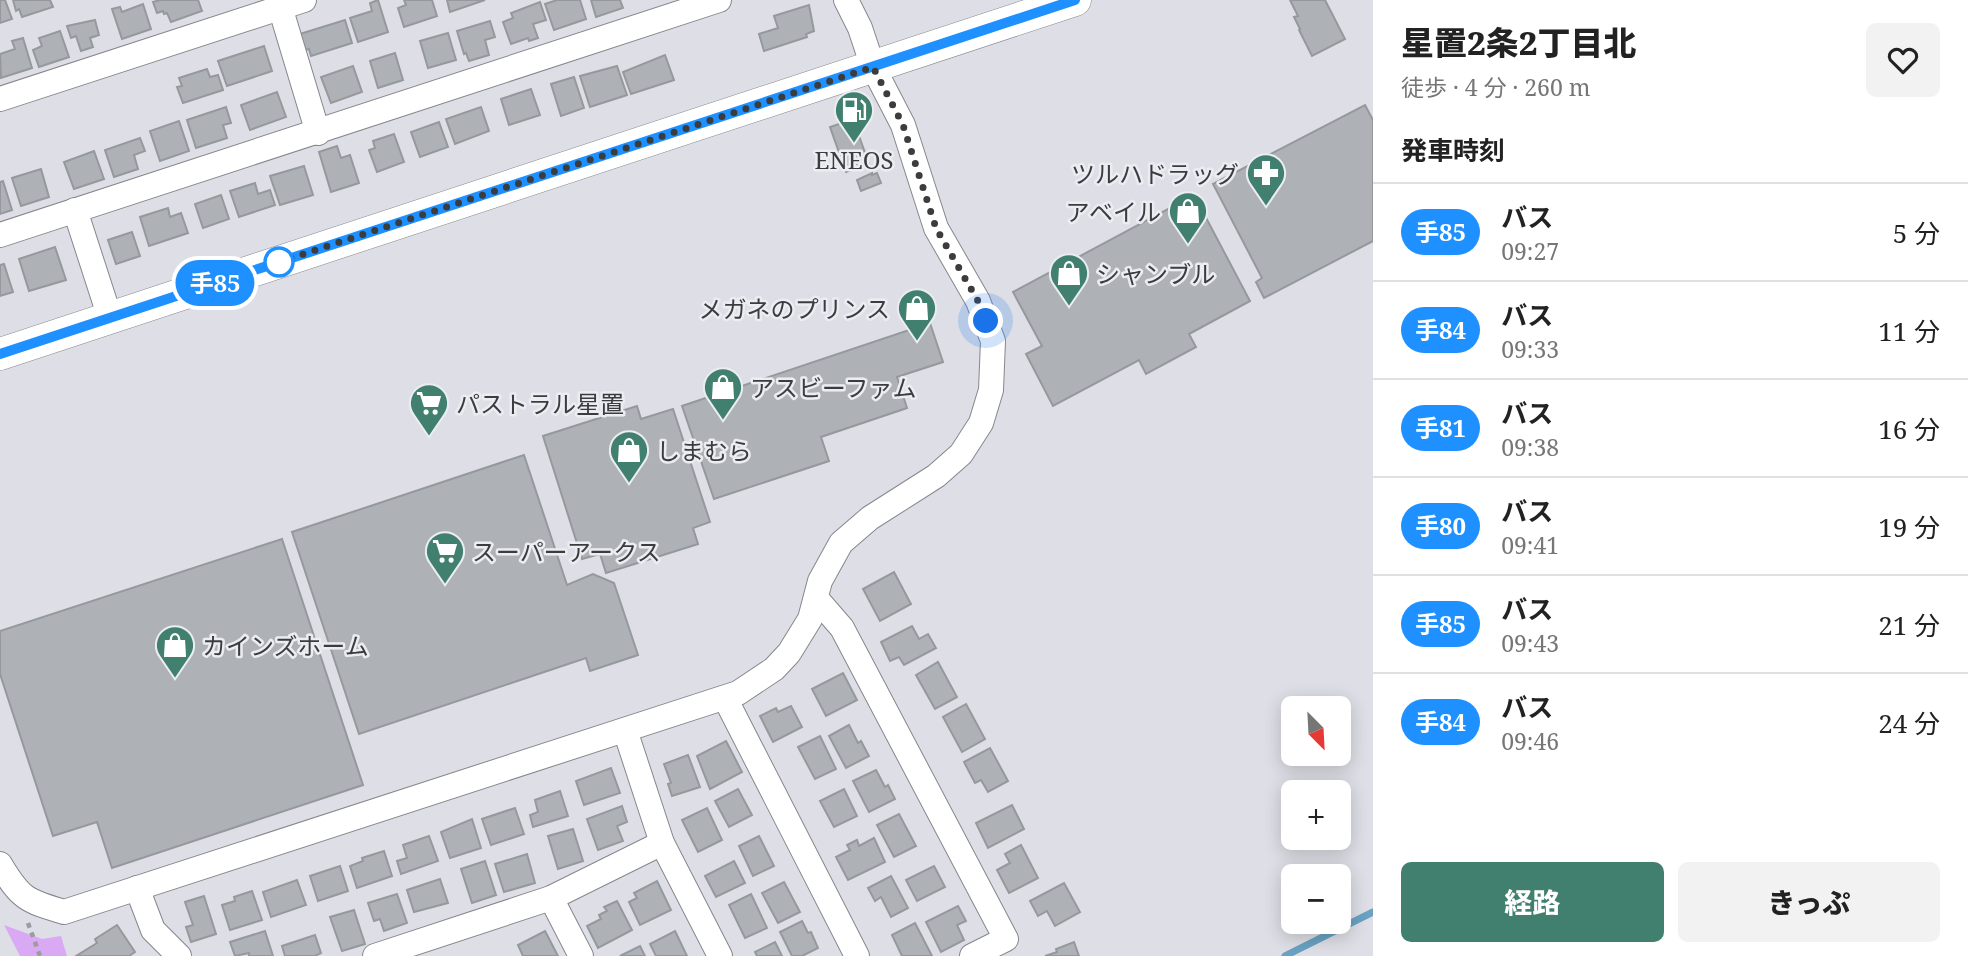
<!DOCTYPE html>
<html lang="ja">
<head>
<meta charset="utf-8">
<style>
  body { margin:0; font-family:"Noto Serif","Noto Sans JP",serif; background:#f2f2f2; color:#222; height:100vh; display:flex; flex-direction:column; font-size:26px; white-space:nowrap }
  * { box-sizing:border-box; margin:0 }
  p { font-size:23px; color:#767676 }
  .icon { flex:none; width:38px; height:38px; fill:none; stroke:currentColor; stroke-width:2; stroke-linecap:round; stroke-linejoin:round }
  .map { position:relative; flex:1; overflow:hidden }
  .details { display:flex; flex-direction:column; background:#fff; width:595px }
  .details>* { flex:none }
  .badge { padding:0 14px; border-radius:23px; font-size:24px; line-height:46px }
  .needle { width:46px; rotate:156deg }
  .controls { position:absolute; left:1281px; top:696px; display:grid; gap:14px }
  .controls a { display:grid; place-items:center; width:70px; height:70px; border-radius:10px; background:#fff; box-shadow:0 4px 18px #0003; font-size:35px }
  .you { position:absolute; width:35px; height:35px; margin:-18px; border:5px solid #fff; border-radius:50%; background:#1a73e8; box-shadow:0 0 0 10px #1a73e833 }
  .map>.badge { position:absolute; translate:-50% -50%; box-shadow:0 0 0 4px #fff }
  h2 { padding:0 28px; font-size:26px; line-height:63px }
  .round { display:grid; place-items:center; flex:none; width:74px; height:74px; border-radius:10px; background:#f2f2f2 }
  .head { display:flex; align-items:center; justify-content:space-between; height:119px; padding:0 28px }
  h1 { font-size:33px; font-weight:800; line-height:52px }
  .button { display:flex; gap:14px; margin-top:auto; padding:14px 28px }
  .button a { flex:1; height:80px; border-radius:10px; background:#41806e; color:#fff; font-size:28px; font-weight:800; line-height:80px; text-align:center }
  .button a+a { background:#f2f2f2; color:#222 }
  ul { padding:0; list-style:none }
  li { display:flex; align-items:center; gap:21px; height:98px; padding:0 28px; border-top:2px solid #e0e0e0 }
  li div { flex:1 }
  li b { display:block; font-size:26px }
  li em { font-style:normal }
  li .badge { min-width:77px; font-weight:700; text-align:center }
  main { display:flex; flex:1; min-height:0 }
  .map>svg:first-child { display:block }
  .green { fill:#daa9f3 }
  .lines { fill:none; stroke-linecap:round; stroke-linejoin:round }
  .stream { stroke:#69a2c2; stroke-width:7 }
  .building { fill:#aeb2b7; stroke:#95999e; stroke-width:2 }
  .minor-casing { stroke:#86878d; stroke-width:26 }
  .tertiary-casing { stroke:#86878d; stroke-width:33 }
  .path { stroke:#9b9ca1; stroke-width:4.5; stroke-dasharray:5 5; stroke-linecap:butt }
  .minor { stroke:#fff; stroke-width:24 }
  .tertiary { stroke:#fff; stroke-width:32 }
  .line-casing { stroke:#fff; stroke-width:16 }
  .line { stroke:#1e90ff; stroke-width:10 }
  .walk { stroke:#3b3c3e; stroke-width:7; stroke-dasharray:0 12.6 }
  .stop-dot { fill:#fff; stroke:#1e90ff; stroke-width:3.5 }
  .labels { text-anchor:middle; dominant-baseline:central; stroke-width:5; stroke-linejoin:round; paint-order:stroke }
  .poi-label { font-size:24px; fill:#3b3c3e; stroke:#ebedf3; text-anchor:start }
</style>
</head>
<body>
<main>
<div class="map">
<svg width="1373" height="956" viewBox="0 0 1373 956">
  <rect width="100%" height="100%" fill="#dedfe6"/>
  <polygon class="green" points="4,925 42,939 61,936 67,956 20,956"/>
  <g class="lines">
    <polyline class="stream" points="1285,956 1373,912"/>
  </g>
  <g class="building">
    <polygon points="0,0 5,0 12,19 0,23"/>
    <polygon points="13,0 50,0 53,7 22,17 19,9 16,11"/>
    <polygon points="160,0 198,0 202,11 171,22 167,13 164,14 163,11 157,13 153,2"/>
    <polygon points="378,0 388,32 358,42 350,18 372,11 370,3"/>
    <polygon points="404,0 432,0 437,16 404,27 398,8 406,5"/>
    <polygon points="447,0 485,0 450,12"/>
    <polygon points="557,0 580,0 586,19 554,30 545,4"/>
    <polygon points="591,0 620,0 623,8 596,17"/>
    <polygon points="1290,0 1325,0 1345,39 1312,56 1299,30 1300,29 1294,17 1298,16"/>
    <polygon points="540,2 546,20 533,24 538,38 529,41 528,38 511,44 503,22 513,18 511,13"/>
    <polygon points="143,4 151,29 122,39 112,9 120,7 122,12"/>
    <polygon points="809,5 814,31 806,34 807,37 764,51 759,34 778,28 774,16"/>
    <polygon points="95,20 99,35 90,38 93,47 81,51 76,36 71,38 67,26"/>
    <polygon points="345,20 352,43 311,56 309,49 305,50 300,34"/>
    <polygon points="490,21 495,37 485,40 489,55 469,61 466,53 464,54 457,31"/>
    <polygon points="60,31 69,57 39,67 33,50 42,46 39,38"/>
    <polygon points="448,33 456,60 428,68 420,41"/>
    <polygon points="23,38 32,68 1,78 0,54 15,49 12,41"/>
    <polygon points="264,46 272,71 227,86 218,61"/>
    <polygon points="395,53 403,80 378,88 370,61"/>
    <polygon points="665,55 674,80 631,94 623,72"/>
    <polygon points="353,66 362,92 331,103 321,77"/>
    <polygon points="617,66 627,95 590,107 580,76"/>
    <polygon points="207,69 210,77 218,75 223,90 183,103 177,87 182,86 179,78"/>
    <polygon points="574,77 584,108 561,116 551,84"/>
    <polygon points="531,89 540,115 509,125 501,99"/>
    <polygon points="277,92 286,117 250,130 241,105"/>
    <polygon points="1365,105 1373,120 1373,241 1264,298 1256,282 1262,278 1213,184"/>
    <polygon points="226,107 231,123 223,125 227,138 196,148 187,120"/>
    <polygon points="481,107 489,131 455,144 446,119"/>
    <polygon points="853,119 869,164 846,172 830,127"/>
    <polygon points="179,121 189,151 160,161 150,131"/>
    <polygon points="439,122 448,147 420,157 411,132"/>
    <polygon points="394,134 404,162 377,172 369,150 375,148 373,141"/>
    <polygon points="140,138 145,151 134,155 138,169 114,177 105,150"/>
    <polygon points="337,146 341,158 350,155 359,183 331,192 319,152"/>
    <polygon points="94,151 104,179 74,189 64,162"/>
    <polygon points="304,166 313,195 280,205 270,176"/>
    <polygon points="41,169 49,197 21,206 12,178"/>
    <polygon points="872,173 872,175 877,173 881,183 861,191 857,180"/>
    <polygon points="3,181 12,210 0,214 0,182"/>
    <polygon points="255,183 258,194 270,190 275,205 239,217 230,191"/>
    <polygon points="221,195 229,219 203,228 195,204"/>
    <polygon points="1194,195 1250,301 1189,334 1196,347 1146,374 1139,360 1053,406 1026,354 1042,346 1013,292"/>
    <polygon points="168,208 170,217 181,213 188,233 149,246 140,217"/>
    <polygon points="132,232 140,256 116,264 108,240"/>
    <polygon points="55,247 66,280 29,291 19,259"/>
    <polygon points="4,264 13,292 0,296 0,265"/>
    <polygon points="930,323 943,362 897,377 907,408 821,437 829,461 714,499 682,406"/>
    <polygon points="637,406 641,419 673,409 710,522 693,528 698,544 606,573 600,554 582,559 543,436"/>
    <polygon points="524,455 567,585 593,574 614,583 638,655 590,671 586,658 359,734 292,532"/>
    <polygon points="282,539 363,785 112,868 97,822 53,836 0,674 0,631"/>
    <polygon points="894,572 911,604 880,621 863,589"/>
    <polygon points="912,626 919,639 928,634 936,648 904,665 899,657 890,661 881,642"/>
    <polygon points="938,662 957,697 935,709 916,675"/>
    <polygon points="843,673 857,700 826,716 812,689"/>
    <polygon points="966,704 985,739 962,752 943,717"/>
    <polygon points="791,706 802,727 773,742 760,716 776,708 778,712"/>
    <polygon points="849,725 858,743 861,741 869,756 846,768 829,736"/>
    <polygon points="820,736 836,769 815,779 798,747"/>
    <polygon points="726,741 742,772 710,789 697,756"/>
    <polygon points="990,748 1008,781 988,792 981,780 975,783 964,762"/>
    <polygon points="688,755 700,787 672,796 668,784 671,783 664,764"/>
    <polygon points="611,768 620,793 584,805 576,781"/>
    <polygon points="876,770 885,787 888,785 895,799 869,812 853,781"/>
    <polygon points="738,789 752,815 729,827 715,801"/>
    <polygon points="844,789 857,816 834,827 820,801"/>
    <polygon points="560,791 568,816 533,827 530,815 538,812 535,800"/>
    <polygon points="1012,805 1024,829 988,848 976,823"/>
    <polygon points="622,806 627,822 617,826 623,841 598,850 587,819"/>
    <polygon points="515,808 524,834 491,845 482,819"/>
    <polygon points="707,808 722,840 698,852 682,820"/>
    <polygon points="899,814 916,846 894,857 877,825"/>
    <polygon points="472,819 481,848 450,858 441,832"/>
    <polygon points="573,829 583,861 558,869 548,836"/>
    <polygon points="429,836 438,861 401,874 397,861 407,858 403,845"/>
    <polygon points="759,836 774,866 753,876 739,846"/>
    <polygon points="874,838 885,862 848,880 836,857 850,850 847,845 857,840 859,846"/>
    <polygon points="1021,845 1038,878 1009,893 997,870 1010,863 1005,854"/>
    <polygon points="384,851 392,876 357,888 350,866 363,861 362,858"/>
    <polygon points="527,854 535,883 504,892 495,864"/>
    <polygon points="485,861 496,895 472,903 461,869"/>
    <polygon points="734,861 745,883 716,897 705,876"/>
    <polygon points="340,866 348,891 318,901 310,876"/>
    <polygon points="934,866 945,887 917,901 906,880"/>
    <polygon points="891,876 908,908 891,917 881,897 875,901 868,888"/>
    <polygon points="440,879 448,903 414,912 407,890"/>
    <polygon points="297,880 306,905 271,917 263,892"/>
    <polygon points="657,881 671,910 640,925 629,902 637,898 634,893"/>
    <polygon points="784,882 800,912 778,923 762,893"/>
    <polygon points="1064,883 1080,912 1055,926 1047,911 1038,916 1030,901"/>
    <polygon points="252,891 262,920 230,930 222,905 235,901 234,897"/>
    <polygon points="397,894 407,923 384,931 380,919 374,921 368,903"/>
    <polygon points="751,894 767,928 745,938 729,905"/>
    <polygon points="204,896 216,934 191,942 186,927 193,925 185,902"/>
    <polygon points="617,901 632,930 598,948 587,926 601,919 599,915 607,911 604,907"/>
    <polygon points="958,906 966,921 957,925 964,940 941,952 926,922"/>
    <polygon points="354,910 365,944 342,951 330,917"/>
    <polygon points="802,921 808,933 811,932 818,948 802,956 792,956 780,932"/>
    <polygon points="915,923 932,956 902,956 892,935"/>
    <polygon points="117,925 135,952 129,956 76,956 97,943 95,939"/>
    <polygon points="265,931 273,956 249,956 249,953 235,956 230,942"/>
    <polygon points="545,931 558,956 523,956 518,945"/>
    <polygon points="675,931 687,956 656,956 650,944"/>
    <polygon points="315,935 321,953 315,956 285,956 282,946"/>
    <polygon points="775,942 782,956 757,956 755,952"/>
    <polygon points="1074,942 1079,956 1045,956 1057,952 1056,949"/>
    <polygon points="640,946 645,956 620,956"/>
  </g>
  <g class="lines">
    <g class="minor-casing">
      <g id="minor">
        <polyline points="278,0 318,133"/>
        <polyline points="0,99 304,0"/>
        <polyline points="75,210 110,318"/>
        <polyline points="0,235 719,0"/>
        <polyline points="816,598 842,628 1006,939 972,956"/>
        <polyline points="725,698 857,956"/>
        <polyline points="625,730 662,843 720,956"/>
        <path d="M0 864C20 898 26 901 64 912L738 693 774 669 789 653 810 619 820 581 841 543 870 518 936 476 961 454 981 423 991 390 993 341 978 301 936 228 903 125 873 67 860 28 846 0"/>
        <polyline points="137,888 153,930 179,956"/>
        <polyline points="551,898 581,956"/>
        <polyline points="375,956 551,898 662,843"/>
      </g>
    </g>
    <g class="tertiary-casing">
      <polyline id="tertiary" points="0,354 1075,0"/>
    </g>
    <polyline class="path" points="28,923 40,956"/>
    <use href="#minor" class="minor"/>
    <use href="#tertiary" class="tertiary"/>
  </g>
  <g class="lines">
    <g class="line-casing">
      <polyline id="line" points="0,354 1075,0"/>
    </g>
    <use href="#line" class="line"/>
    <polyline class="walk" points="279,262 873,67 903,125 936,228 978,301 986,321"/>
  </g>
  <defs>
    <g id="fuel-pin" transform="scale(2.0125)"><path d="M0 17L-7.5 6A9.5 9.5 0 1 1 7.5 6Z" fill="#41806e" stroke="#ebedf3"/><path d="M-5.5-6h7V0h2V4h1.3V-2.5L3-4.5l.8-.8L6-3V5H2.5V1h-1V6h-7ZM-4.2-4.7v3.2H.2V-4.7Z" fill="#fff"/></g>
    <g id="pharmacy-pin" transform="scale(2.0125)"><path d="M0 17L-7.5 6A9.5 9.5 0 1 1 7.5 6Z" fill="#41806e" stroke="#ebedf3"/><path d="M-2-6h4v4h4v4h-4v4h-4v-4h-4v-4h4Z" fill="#fff"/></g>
    <g id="shop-pin" transform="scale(2.0125)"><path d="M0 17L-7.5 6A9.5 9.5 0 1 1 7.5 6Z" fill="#41806e" stroke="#ebedf3"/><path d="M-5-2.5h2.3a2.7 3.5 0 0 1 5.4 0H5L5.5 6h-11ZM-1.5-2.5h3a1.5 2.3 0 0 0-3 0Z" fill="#fff"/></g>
    <g id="supermarket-pin" transform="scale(2.0125)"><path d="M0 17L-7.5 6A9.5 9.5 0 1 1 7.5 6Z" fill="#41806e" stroke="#ebedf3"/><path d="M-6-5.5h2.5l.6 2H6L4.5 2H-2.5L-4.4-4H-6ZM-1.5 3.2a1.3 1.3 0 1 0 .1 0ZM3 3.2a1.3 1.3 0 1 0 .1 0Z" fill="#fff"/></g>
  </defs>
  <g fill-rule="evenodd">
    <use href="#fuel-pin" x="854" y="110"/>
    <use href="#pharmacy-pin" x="1266" y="173"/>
    <use href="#shop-pin" x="1188" y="211"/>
    <use href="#shop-pin" x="1069" y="273"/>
    <use href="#shop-pin" x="917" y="308"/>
    <use href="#shop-pin" x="723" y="387"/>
    <use href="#supermarket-pin" x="429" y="403"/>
    <use href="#shop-pin" x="629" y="450"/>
    <use href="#supermarket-pin" x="445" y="551"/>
    <use href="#shop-pin" x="175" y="645"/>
  </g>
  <circle class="stop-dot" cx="279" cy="262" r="14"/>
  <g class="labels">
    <g class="poi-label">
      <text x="854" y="159" text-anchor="middle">ENEOS</text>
      <text x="1239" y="173" text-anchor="end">ツルハドラッグ</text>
      <text x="1161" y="211" text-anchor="end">アベイル</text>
      <text x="1096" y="273">シャンブル</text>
      <text x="890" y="308" text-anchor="end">メガネのプリンス</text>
      <text x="750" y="387">アスビーファム</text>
      <text x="456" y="403">パストラル星置</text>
      <text x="656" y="450">しまむら</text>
      <text x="472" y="551">スーパーアークス</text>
      <text x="202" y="645">カインズホーム</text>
    </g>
  </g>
</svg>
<div class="controls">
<a><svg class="needle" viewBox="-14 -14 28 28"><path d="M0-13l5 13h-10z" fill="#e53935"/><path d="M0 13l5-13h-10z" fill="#767676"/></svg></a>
<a>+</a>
<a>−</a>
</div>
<div class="you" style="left:986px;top:321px"></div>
<b class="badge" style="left:215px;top:283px;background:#1e90ff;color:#fff">手85</b>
</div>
<section class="details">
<div class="head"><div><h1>星置2条2丁目北</h1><p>徒歩 · 4 分 · 260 m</p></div><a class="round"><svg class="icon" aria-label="heart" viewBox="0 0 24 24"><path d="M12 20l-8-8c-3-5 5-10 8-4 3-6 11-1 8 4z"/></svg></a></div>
<h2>発車時刻</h2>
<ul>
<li><span class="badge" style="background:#1e90ff;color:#fff">手85</span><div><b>バス</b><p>09:27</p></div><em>5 分</em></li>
<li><span class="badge" style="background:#1e90ff;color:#fff">手84</span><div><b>バス</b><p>09:33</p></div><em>11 分</em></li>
<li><span class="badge" style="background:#1e90ff;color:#fff">手81</span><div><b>バス</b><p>09:38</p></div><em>16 分</em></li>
<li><span class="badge" style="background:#1e90ff;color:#fff">手80</span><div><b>バス</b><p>09:41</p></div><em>19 分</em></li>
<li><span class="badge" style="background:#1e90ff;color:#fff">手85</span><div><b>バス</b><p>09:43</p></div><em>21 分</em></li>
<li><span class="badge" style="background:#1e90ff;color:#fff">手84</span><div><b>バス</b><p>09:46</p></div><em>24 分</em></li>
</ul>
<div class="button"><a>経路</a><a>きっぷ</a></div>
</section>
</main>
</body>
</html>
